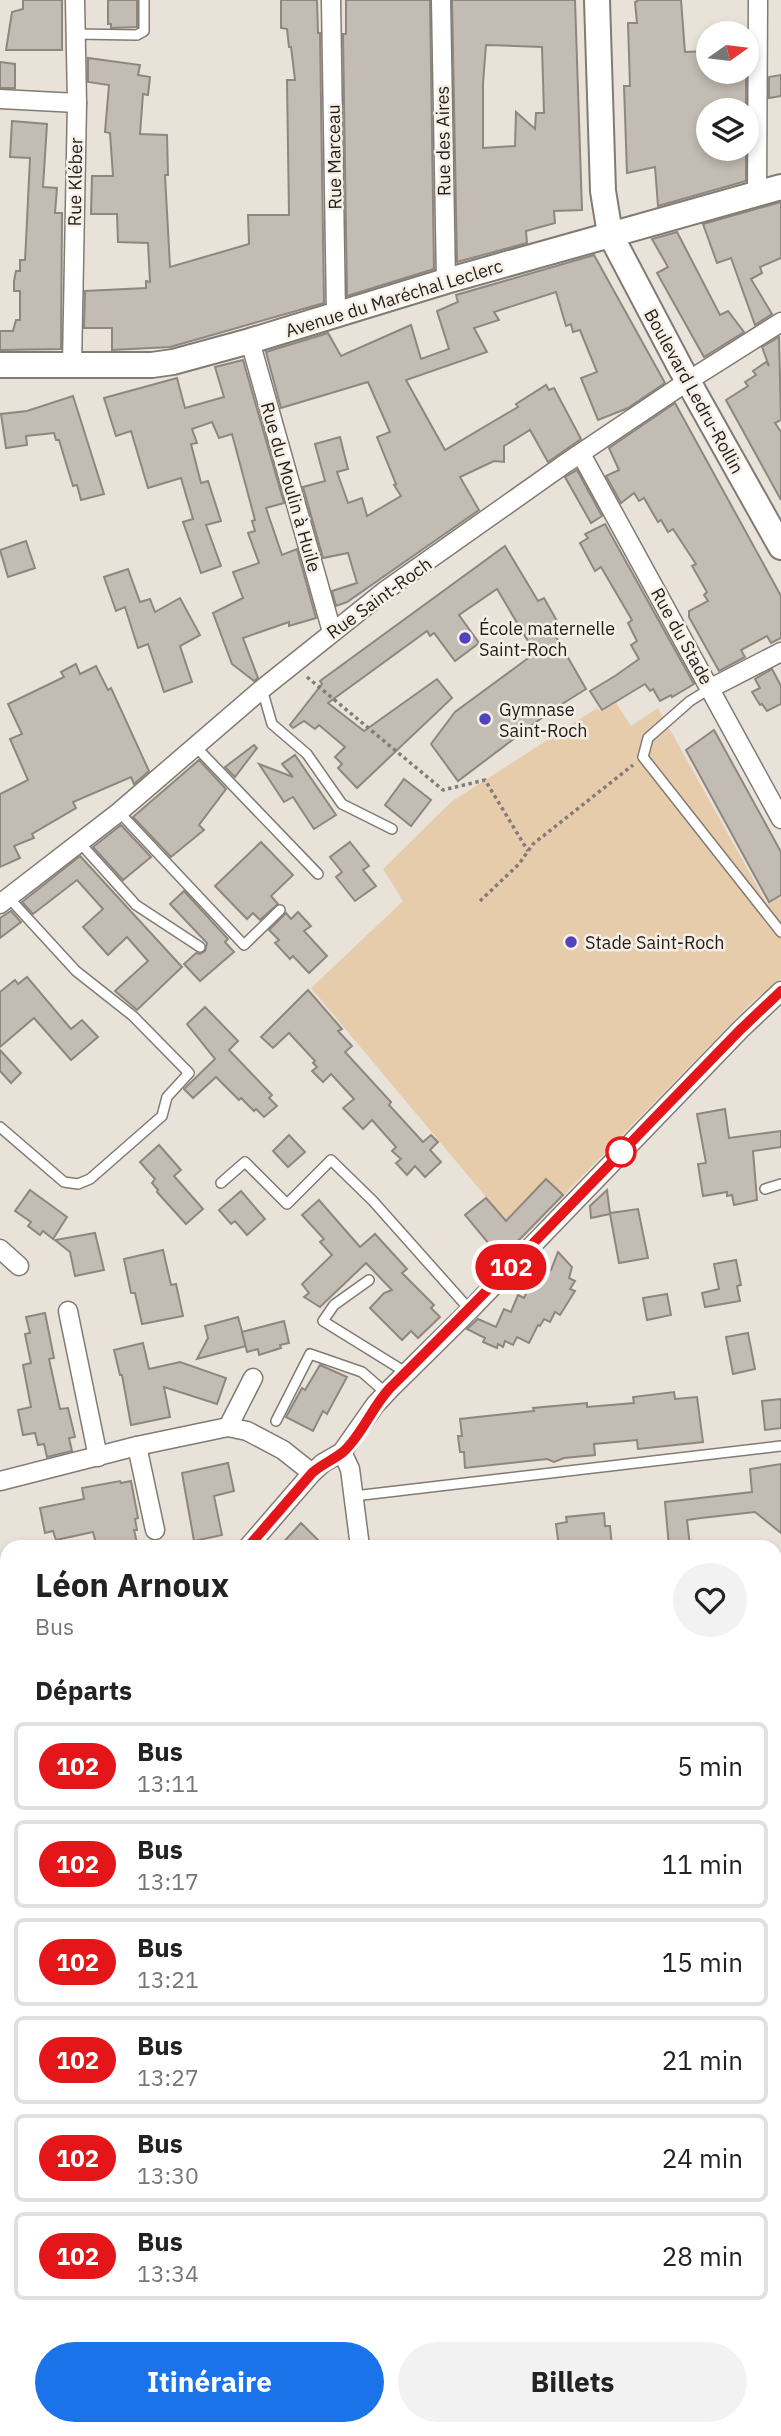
<!DOCTYPE html>
<html lang="fr">
<head>
<meta charset="utf-8">
<style>
  body { margin:0; font-family:"IBM Plex Sans",sans-serif; background:#f2f2f2; color:#222; height:100vh; display:flex; flex-direction:column; font-size:26px; white-space:nowrap }
  * { box-sizing:border-box; margin:0 }
  p { font-size:23px; color:#767676 }
  .icon { flex:none; width:38px; height:38px; fill:none; stroke:currentColor; stroke-width:2; stroke-linecap:round; stroke-linejoin:round }
  .map { position:relative; flex:1; overflow:hidden }
  .sheet { position:absolute; left:0px; top:1540px; width:782px; height:896px; display:flex; flex-direction:column; background:#fff; border-radius:21px 21px 0 0; box-shadow:0 4px 10px #0003 }
  .sheet>* { flex:none }
  .badge { padding:0 14px; border-radius:23px; font-size:24px; line-height:46px }
  .needle { width:46px; rotate:76deg }
  .fabs { position:absolute; left:696px; top:21px; display:grid; gap:14px }
  .fabs a { display:grid; place-items:center; width:63px; height:63px; border-radius:50%; background:#fff; box-shadow:0 4px 10px #0003; font-size:35px }
  .map>.badge { position:absolute; translate:-50% -50%; box-shadow:0 0 0 4px #fff }
  h2 { padding:0 35px; font-size:26px; line-height:63px }
  .round { display:grid; place-items:center; flex:none; width:74px; height:74px; border-radius:37px; background:#f2f2f2 }
  .headline { display:flex; align-items:center; justify-content:space-between; height:119px; padding:0 35px }
  h1 { font-size:33px; font-weight:700; line-height:52px }
  .action { display:flex; gap:14px; margin-top:auto; padding:14px 35px }
  .action a { flex:1; height:80px; border-radius:42px; background:#1a73e8; color:#fff; font-size:28px; font-weight:700; line-height:80px; text-align:center }
  .action a+a { background:#f2f2f2; color:#222 }
  ul { padding:0; list-style:none }
  li { display:flex; align-items:center; gap:21px; height:88px; margin:0 14px 10px; padding:0 21px; border:4px solid #e0e0e0; border-radius:10px }
  li div { flex:1 }
  li b { display:block; font-size:26px }
  li em { font-style:normal }
  li .badge { min-width:77px; font-weight:700; text-align:center }
  .map>svg:first-child { display:block }
  .garden { fill:#e7ccac }
  .building { fill:#c3bcb4; stroke:#8e877f; stroke-width:2; fill-rule:evenodd }
  .lines { fill:none; stroke-linecap:round; stroke-linejoin:round }
  .lane-casing { stroke:#817b73; stroke-width:12 }
  .street-casing { stroke:#817b73; stroke-width:21 }
  .secondary-casing { stroke:#817b73; stroke-width:28 }
  .path { stroke:#827d77; stroke-width:3.5; stroke-dasharray:3.5 3.5; stroke-linecap:butt }
  .lane { stroke:#fff; stroke-width:9 }
  .street { stroke:#fff; stroke-width:18 }
  .secondary { stroke:#fff; stroke-width:24 }
  .line-casing { stroke:#fff; stroke-width:16 }
  .line { stroke:#e41619; stroke-width:10 }
  .poi-dot { fill:#4f44bb; stroke:#f7efe6; stroke-width:2.5 }
  .stop-dot { fill:#fff; stroke:#e41619; stroke-width:3.5 }
  .labels { text-anchor:middle; dominant-baseline:central; stroke-width:5; stroke-linejoin:round; paint-order:stroke }
  .street-label { font-size:18px; fill:#201d1a; stroke:#f7efe6 }
  .poi-label { font-size:18px; fill:#201d1a; stroke:#f7efe6; text-anchor:start }
</style>
</head>
<body>
<div class="map">
<svg width="781" height="2436" viewBox="0 0 781 2436">
  <rect width="100%" height="100%" fill="#e9e2d9"/>
  <polygon class="garden" points="616,703 631,726 658,708 767,904 781,897 781,979 753,1001 521,1239 311,988 403,901 383,869 451,802 597,708 601,712"/>
  <g class="building">
    <polygon points="23,0 62,0 62,50 6,50 12,12 23,9"/>
    <polygon points="108,0 137,0 137,27 111,28 111,24 108,24"/>
    <polygon points="281,0 317,0 318,33 320,33 324,303 170,347 112,350 112,328 84,328 85,291 146,288 146,281 150,282 148,243 118,242 117,214 91,214 92,176 113,176 110,133 105,132 109,85 88,82 88,58 140,65 138,75 150,77 148,95 143,94 140,134 167,135 168,175 165,175 170,267 249,244 248,215 289,215 287,80 295,80 291,47 289,47 287,29 281,28"/>
    <polygon points="346,0 430,0 434,269 347,296 343,34 346,34"/>
    <path d="M452 0H575L582 210 554 211 555 223 526 231 527 243 457 262ZM486 45 542 47 544 113H536L535 129 516 112 515 146 483 148V83Z"/>
    <polygon points="639,0 681,0 685,52 709,51 709,72 746,72 746,110 709,110 709,149 746,149 746,181 658,206 655,167 627,173 624,86 630,86 628,23 637,23 635,2"/>
    <polygon points="0,62 15,64 15,88 0,88"/>
    <polygon points="781,75 781,96 769,98 769,77"/>
    <polygon points="12,121 47,124 43,187 57,188 55,213 62,213 61,349 0,350 0,331 13,331 16,320 20,320 20,291 14,291 14,281 16,271 20,271 20,260 25,260 26,241 30,158 10,157"/>
    <polygon points="781,202 781,258 760,267 762,273 751,279 772,314 755,325 731,258 717,263 703,224"/>
    <polygon points="677,232 720,315 728,311 744,332 704,357 657,273 668,267 652,239"/>
    <polygon points="594,255 665,383 628,408 598,420 581,378 597,372 580,330 573,332 571,324 566,326 556,292 494,312 499,320 474,328 487,352 406,380 445,450 518,407 516,404 546,385 549,390 554,388 581,439 548,462 530,430 504,446 504,462 494,461 460,477 479,510 347,602 336,606 332,591 357,583 348,553 323,558 303,487 325,481 315,444 340,437 348,469 337,472 348,503 362,498 367,516 401,496 394,485 396,484 377,437 390,432 368,382 281,408 266,352 328,333 341,356 411,325 421,359 449,349 437,311 458,302 456,295"/>
    <polygon points="779,337 781,420 775,423 781,432 781,500 726,400 748,386 745,382 756,375 753,371 766,362 769,366 762,347"/>
    <polygon points="243,360 284,503 266,508 282,555 297,549 316,618 289,626 289,622 243,638 258,678 254,681 232,664 213,613 243,598 233,572 259,563 248,533 255,531 252,521 255,520 232,434 219,438 212,422 192,429 197,443 191,444 201,483 208,481 221,521 206,525 221,566 201,573 183,522 193,519 181,478 148,488 131,431 116,436 104,398 177,378 185,408 224,397 215,367"/>
    <polygon points="73,396 104,494 81,500 77,485 73,486 59,440 56,440 54,433 26,436 27,445 6,448 1,414 27,411"/>
    <polygon points="675,403 781,596 781,638 771,643 767,636 741,650 745,657 719,671 689,617 689,611 708,601 704,595 707,592 692,566 696,564 673,529 668,532 661,520 658,522 644,498 639,501 634,493 621,503 606,476 619,470 609,448"/>
    <polygon points="577,470 602,516 591,523 565,477"/>
    <polygon points="605,524 694,684 672,697 671,695 660,701 653,689 650,691 645,684 602,710 590,691 615,676 639,659 631,645 637,641 628,623 632,620 601,567 595,571 580,543 588,538 585,534"/>
    <polygon points="26,541 35,568 8,577 0,550"/>
    <polygon points="505,546 538,601 544,598 562,630 555,635 586,689 551,711 458,781 431,744 455,712 535,653 497,589 459,615 479,643 455,661 434,633 430,636 427,631 328,703 364,731 437,679 452,698 357,788 338,768 342,764 335,757 345,747 319,725 315,729 304,721 293,728 290,725 322,684 320,681"/>
    <polygon points="128,569 140,602 150,599 155,612 180,598 200,635 180,646 192,682 164,692 148,644 138,648 125,607 116,611 104,577"/>
    <polygon points="76,664 80,674 96,666 108,690 111,688 149,771 134,784 131,777 73,802 76,808 32,834 34,838 14,846 20,858 0,867 0,794 28,780 10,739 22,734 8,704 64,677 61,672"/>
    <polygon points="772,669 781,686 781,704 767,711 762,704 760,705 752,692 760,688 755,679"/>
    <polygon points="714,730 781,852 781,895 769,902 686,750"/>
    <polygon points="254,745 257,748 235,777 225,767"/>
    <polygon points="295,755 336,815 314,829 293,797 284,802 259,764 293,777 282,764"/>
    <polygon points="199,760 226,789 199,825 204,830 171,857 133,817"/>
    <polygon points="404,779 431,800 411,826 385,805"/>
    <polygon points="121,825 151,857 123,880 93,847"/>
    <polygon points="261,842 293,875 271,896 278,904 260,920 253,913 247,919 215,886"/>
    <polygon points="350,842 369,866 363,870 376,886 355,901 336,877 342,872 330,857"/>
    <polygon points="80,856 182,967 137,1010 115,991 148,961 127,937 108,955 83,927 103,909 77,880 33,914 22,902"/>
    <polygon points="184,891 228,939 225,942 234,952 200,981 184,964 196,953 200,954 205,951 207,943 170,904"/>
    <polygon points="11,911 21,922 0,938 0,918"/>
    <polygon points="298,912 311,926 304,931 327,956 309,973 293,956 290,959 275,943 279,940 269,930 286,913 291,919"/>
    <polygon points="27,977 71,1029 82,1020 98,1037 71,1060 34,1018 0,1047 0,992 15,980 18,984"/>
    <polygon points="308,990 342,1029 338,1031 352,1046 345,1052 391,1102 389,1105 423,1142 431,1135 438,1142 430,1150 441,1162 425,1177 415,1166 407,1175 396,1163 401,1159 392,1151 396,1147 372,1120 363,1129 343,1108 354,1099 331,1074 323,1082 312,1071 317,1067 313,1063 315,1061 289,1033 273,1048 261,1037"/>
    <polygon points="205,1007 238,1041 229,1050 272,1095 269,1098 277,1106 264,1117 256,1109 254,1111 241,1098 239,1100 216,1077 193,1098 184,1089 215,1059 187,1024"/>
    <polygon points="0,1050 21,1073 11,1083 0,1071"/>
    <polygon points="725,1109 729,1138 781,1131 781,1147 753,1151 757,1200 734,1205 732,1195 727,1196 727,1192 703,1196 698,1164 706,1163 697,1114"/>
    <polygon points="289,1135 305,1152 288,1167 273,1151"/>
    <polygon points="159,1145 181,1170 174,1176 203,1209 186,1224 157,1192 158,1190 152,1183 155,1179 140,1162"/>
    <polygon points="546,1179 563,1195 521,1238 499,1256 465,1215 486,1198 506,1221"/>
    <polygon points="30,1190 67,1217 53,1239 43,1231 40,1235 28,1226 31,1222 15,1211"/>
    <polygon points="607,1190 610,1213 638,1209 648,1258 619,1263 610,1214 591,1218 590,1206"/>
    <polygon points="241,1191 265,1219 247,1235 235,1221 231,1224 219,1210"/>
    <polygon points="319,1200 360,1247 375,1234 407,1269 402,1273 434,1305 431,1308 440,1317 418,1338 411,1331 402,1340 370,1308 384,1293 392,1290 366,1263 320,1307 304,1297 309,1293 302,1284 332,1255 320,1242 324,1239 302,1215"/>
    <polygon points="95,1233 104,1270 75,1276 70,1252 55,1240"/>
    <polygon points="163,1250 171,1285 176,1284 183,1316 142,1324 135,1293 131,1293 124,1259"/>
    <polygon points="558,1252 572,1267 569,1278 575,1281 570,1289 575,1291 560,1315 555,1312 550,1322 544,1319 540,1326 538,1325 529,1343 517,1337 513,1345 505,1341 503,1347 498,1344 497,1348 483,1342 485,1338 467,1329 478,1319 496,1327 504,1309 511,1312 518,1295 524,1298 532,1281 539,1284 546,1268 551,1270"/>
    <polygon points="736,1260 741,1285 737,1286 740,1301 705,1307 702,1293 719,1289 714,1264"/>
    <polygon points="667,1294 671,1315 647,1320 643,1298"/>
    <polygon points="45,1313 54,1358 49,1359 60,1409 68,1408 75,1437 69,1438 72,1451 47,1457 44,1444 38,1445 35,1433 23,1435 18,1410 31,1407 23,1365 31,1363 25,1334 30,1333 26,1317"/>
    <polygon points="238,1317 246,1346 197,1359 208,1338 205,1326"/>
    <polygon points="284,1321 289,1343 280,1345 281,1348 259,1355 258,1349 247,1352 242,1332"/>
    <polygon points="748,1333 755,1369 733,1374 726,1337"/>
    <polygon points="143,1343 149,1369 180,1362 226,1378 217,1404 164,1387 170,1417 131,1425 122,1375 120,1375 114,1350"/>
    <polygon points="320,1365 347,1377 327,1414 323,1411 313,1431 286,1417 302,1388 305,1390"/>
    <polygon points="674,1392 675,1399 697,1397 703,1442 638,1449 637,1440 594,1444 595,1455 564,1458 554,1462 547,1459 465,1468 464,1452 460,1452 458,1436 462,1436 460,1419 534,1411 533,1408 587,1403 587,1407 634,1403 633,1397"/>
    <polygon points="781,1399 781,1428 765,1430 762,1401"/>
    <polygon points="228,1463 234,1491 214,1496 222,1535 194,1541 182,1473"/>
    <polygon points="781,1464 781,1533 755,1512 701,1518 687,1520 690,1546 669,1547 665,1502 752,1492 750,1469"/>
    <polygon points="120,1481 121,1483 131,1481 138,1518 135,1519 137,1530 134,1530 138,1547 97,1547 93,1532 56,1540 53,1531 45,1533 40,1508 84,1499 82,1488"/>
    <polygon points="604,1513 605,1526 610,1526 612,1547 559,1547 556,1524 567,1522 566,1517"/>
    <polygon points="301,1523 325,1547 279,1547"/>
  </g>
  <g class="lines">
    <g class="lane-casing">
      <g id="lane">
        <polyline points="76,34 137,35 144,31 144,0"/>
        <polyline points="711,688 690,701 648,738 643,757 781,932"/>
        <polyline points="262,689 272,724 307,754 342,804 392,829"/>
        <polyline points="195,746 318,874"/>
        <polyline points="119,812 244,945 280,910"/>
        <polyline points="80,843 136,905 200,947"/>
        <polyline points="0,1127 64,1182 78,1184 90,1179 162,1116 167,1097 189,1073 133,1016 76,971 9,898"/>
        <polyline points="221,1183 245,1162 287,1204 331,1160 373,1201 470,1310"/>
        <polyline points="765,1189 781,1184"/>
        <polyline points="369,1280 334,1305 323,1321 407,1373"/>
        <polyline points="276,1421 310,1354 362,1372 386,1393"/>
        <polyline points="354,1496 781,1446"/>
        <polyline points="248,2436 254,2429"/>
      </g>
    </g>
    <g class="street-casing">
      <g id="street">
        <polyline points="331,0 336,314"/>
        <polyline points="441,0 446,281"/>
        <polyline points="0,99 77,103"/>
        <polyline points="757,192 758,0"/>
        <polyline points="250,341 332,632"/>
        <polyline points="72,365 77,103 75,0"/>
        <polyline points="581,454 781,819"/>
        <polyline points="711,688 781,652"/>
        <polyline points="0,904 119,812 262,689 386,590 566,463 688,381 781,322"/>
        <polyline points="0,1249 19,1266"/>
        <polyline points="68,1311 98,1457"/>
        <polyline points="228,1427 253,1378"/>
        <polyline points="137,1446 155,1530"/>
        <polyline points="342,1452 350,1469 360,1547"/>
        <polyline points="0,1481 137,1446 228,1427 247,1431 283,1450 312,1473"/>
        <polyline points="248,1547 312,1473 323,1463 342,1452 375,1405 390,1389 470,1310 741,1029 781,991"/>
        <polyline points="0,1634 7,1639"/>
        <polyline points="0,1703 7,1701"/>
        <polyline points="775,1706 781,1705"/>
        <polyline points="775,1858 781,1858"/>
        <polyline points="0,2002 7,1988"/>
        <polyline points="775,2014 781,2014"/>
        <polyline points="775,2187 781,2189"/>
        <polyline points="0,2201 7,2203"/>
        <polyline points="0,2228 7,2215"/>
        <polyline points="0,2400 7,2404"/>
        <polyline points="48,2429 60,2436"/>
        <polyline points="689,2429 692,2436"/>
        <polyline points="135,2436 139,2429"/>
        <polyline points="409,2436 412,2429"/>
      </g>
    </g>
    <g class="secondary-casing">
      <g id="secondary">
        <polyline points="597,0 603,191 610,234 680,367 781,547"/>
        <polyline points="0,365 152,365 173,362 250,341 446,281 781,187"/>
      </g>
    </g>
    <g class="path">
      <polyline points="307,677 443,790 485,780 528,851"/>
      <polyline points="480,901 519,864 533,844 633,765"/>
    </g>
    <use href="#lane" class="lane"/>
    <use href="#street" class="street"/>
    <use href="#secondary" class="secondary"/>
  </g>
  <g class="lines">
    <g class="line-casing">
      <path id="line" d="M248 1547 312 1473C322 1464 333 1460 343 1452 362 1435 372 1407 390 1388 509 1270 624 1149 741 1029L781 991"/>
    </g>
    <use href="#line" class="line"/>
  </g>
  <g class="poi-dot">
    <circle cx="465" cy="638" r="7"/>
    <circle cx="485" cy="719" r="7"/>
    <circle cx="571" cy="942" r="7"/>
  </g>
  <circle class="stop-dot" cx="621" cy="1152" r="14"/>
  <g class="labels">
    <g class="street-label">
      <text transform="translate(443 141) rotate(-91)">Rue des Aires</text>
      <text transform="translate(334 157) rotate(-91)">Rue Marceau</text>
      <text transform="translate(75 182) rotate(-89)">Rue Kléber</text>
      <text transform="translate(394 298) rotate(-17)">Avenue du Maréchal Leclerc</text>
      <text transform="translate(694 391) rotate(61)">Boulevard Ledru-Rollin</text>
      <text transform="translate(291 487) rotate(74)">Rue du Moulin à Huile</text>
      <text transform="translate(379 598) rotate(-36)">Rue Saint-Roch</text>
      <text transform="translate(682 636) rotate(61)">Rue du Stade</text>
    </g>
    <g class="poi-label">
      <text x="479" y="628">École maternelle<tspan x="479" dy="21">Saint-Roch</tspan></text>
      <text x="499" y="709">Gymnase<tspan x="499" dy="21">Saint-Roch</tspan></text>
      <text x="585" y="942">Stade Saint-Roch</text>
    </g>
  </g>
</svg>
<div class="fabs">
<a><svg class="needle" viewBox="-14 -14 28 28"><path d="M0-13l5 13h-10z" fill="#e53935"/><path d="M0 13l5-13h-10z" fill="#767676"/></svg></a>
<a><svg class="icon" aria-label="layers" viewBox="0 0 24 24"><path d="M12 4l9 5-9 5-9-5zM3 14l9 5 9-5"/></svg></a>
</div>
<b class="badge" style="left:511px;top:1267px;background:#e41619;color:#fff">102</b>
<section class="sheet">
<div class="headline"><div><h1>Léon Arnoux</h1><p>Bus</p></div><a class="round"><svg class="icon" aria-label="heart" viewBox="0 0 24 24"><path d="M12 20l-8-8c-3-5 5-10 8-4 3-6 11-1 8 4z"/></svg></a></div>
<h2>Départs</h2>
<ul>
<li><span class="badge" style="background:#e41619;color:#fff">102</span><div><b>Bus</b><p>13:11</p></div><em>5 min</em></li>
<li><span class="badge" style="background:#e41619;color:#fff">102</span><div><b>Bus</b><p>13:17</p></div><em>11 min</em></li>
<li><span class="badge" style="background:#e41619;color:#fff">102</span><div><b>Bus</b><p>13:21</p></div><em>15 min</em></li>
<li><span class="badge" style="background:#e41619;color:#fff">102</span><div><b>Bus</b><p>13:27</p></div><em>21 min</em></li>
<li><span class="badge" style="background:#e41619;color:#fff">102</span><div><b>Bus</b><p>13:30</p></div><em>24 min</em></li>
<li><span class="badge" style="background:#e41619;color:#fff">102</span><div><b>Bus</b><p>13:34</p></div><em>28 min</em></li>
</ul>
<div class="action"><a>Itinéraire</a><a>Billets</a></div>
</section>
</div>
</body>
</html>
